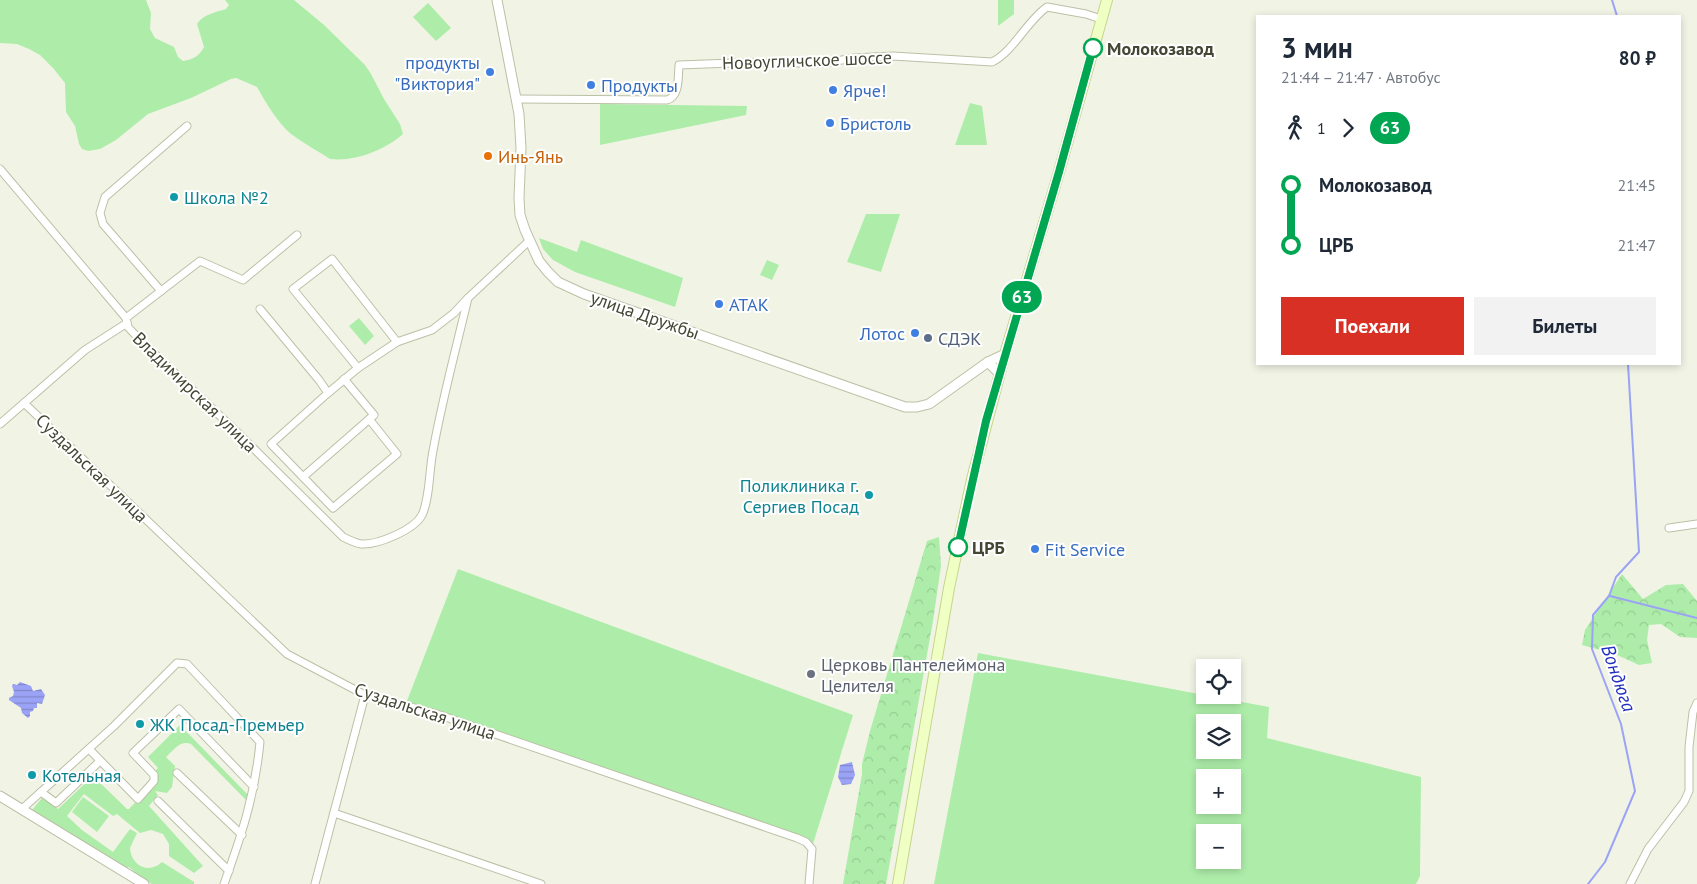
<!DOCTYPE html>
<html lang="ru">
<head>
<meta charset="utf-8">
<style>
  body { margin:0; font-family:"PT Sans",sans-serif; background:#f2f2f3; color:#1f2937; height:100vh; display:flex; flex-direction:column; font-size:19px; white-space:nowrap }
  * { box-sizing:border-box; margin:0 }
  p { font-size:16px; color:#747a83 }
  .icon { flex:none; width:28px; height:28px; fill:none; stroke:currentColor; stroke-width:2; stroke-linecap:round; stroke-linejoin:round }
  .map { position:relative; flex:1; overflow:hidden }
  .side { position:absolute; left:1256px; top:15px; width:425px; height:350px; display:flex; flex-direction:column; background:#fff; border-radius:0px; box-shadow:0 2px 8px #0003 }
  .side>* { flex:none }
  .badge { padding:0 10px; border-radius:16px; font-size:18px; line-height:32px }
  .controls { position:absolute; left:1196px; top:659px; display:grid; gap:10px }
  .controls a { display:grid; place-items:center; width:45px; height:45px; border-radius:0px; background:#fff; box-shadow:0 2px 8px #0003; font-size:25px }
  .map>.badge { position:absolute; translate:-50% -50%; box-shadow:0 0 0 2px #fff }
  .legs { display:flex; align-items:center; gap:8px; height:55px; padding:0 25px; font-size:16px }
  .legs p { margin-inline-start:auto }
  .summary { display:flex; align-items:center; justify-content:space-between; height:85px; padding:0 25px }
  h1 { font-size:28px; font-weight:700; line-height:38px }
  .button { display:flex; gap:10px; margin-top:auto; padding:10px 25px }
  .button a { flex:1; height:58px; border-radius:0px; background:#d93025; color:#fff; font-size:20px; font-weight:700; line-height:58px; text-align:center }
  .button a+a { background:#f2f2f3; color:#1f2937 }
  ul { padding:0 25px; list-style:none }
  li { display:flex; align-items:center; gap:18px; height:60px; font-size:19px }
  li i { display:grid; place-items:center; width:8px; height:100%; margin:0 6px; background:currentColor }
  li i::after { content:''; width:12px; height:12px; margin:-6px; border:4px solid; border-radius:50%; background:#fff }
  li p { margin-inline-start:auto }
  li:first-child i { background:linear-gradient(#0000 50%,currentColor 0) }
  li:last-child i { background:linear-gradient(currentColor 50%,#0000 0) }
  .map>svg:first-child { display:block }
  .green { fill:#adeda9; fill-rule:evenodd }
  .forest { fill:url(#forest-crowns) }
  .water { fill:url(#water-rules) }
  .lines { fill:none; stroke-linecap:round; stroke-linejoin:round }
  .stream { stroke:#9ba3f7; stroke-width:2 }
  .minor-casing { stroke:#bcc0a6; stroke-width:9 }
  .tertiary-casing { stroke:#bcc0a6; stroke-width:11 }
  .secondary-casing { stroke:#c5d58e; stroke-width:12 }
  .minor { stroke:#fff; stroke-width:7 }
  .tertiary { stroke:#fff; stroke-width:9 }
  .secondary { stroke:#f0ffc4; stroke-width:10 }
  .line-1-casing { stroke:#fff; stroke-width:11 }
  .line-1 { stroke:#00a651; stroke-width:8 }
  .stop-1-dot { fill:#fff; stroke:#00a651; stroke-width:2.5 }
  .shop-dot { fill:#3f7fe0; stroke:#fff; stroke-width:2 }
  .food-dot { fill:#e8710a; stroke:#fff; stroke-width:2 }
  .culture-dot { fill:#0f9aa8; stroke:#fff; stroke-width:2 }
  .service-dot { fill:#5c6f8a; stroke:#fff; stroke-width:2 }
  .worship-dot { fill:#6b7280; stroke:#fff; stroke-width:2 }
  .labels { text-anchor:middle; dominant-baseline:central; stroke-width:4; stroke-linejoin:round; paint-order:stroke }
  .stop-label { font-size:18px; font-weight:bold; fill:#454734; stroke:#fff; text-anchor:start }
  .street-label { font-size:18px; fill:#454734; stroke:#fff }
  .shop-label { font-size:18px; fill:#366cbe; stroke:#fff; text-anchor:start }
  .food-label { font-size:18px; fill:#c56008; stroke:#fff; text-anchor:start }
  .culture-label { font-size:18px; fill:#0d838f; stroke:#fff; text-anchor:start }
  .service-label { font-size:18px; fill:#4e5e75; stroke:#fff; text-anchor:start }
  .worship-label { font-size:18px; fill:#5b616d; stroke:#fff; text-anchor:start }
  .water-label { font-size:19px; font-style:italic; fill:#222fbe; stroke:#fff }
</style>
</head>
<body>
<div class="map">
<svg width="1697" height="884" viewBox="0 0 1697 884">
  <defs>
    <pattern id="forest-crowns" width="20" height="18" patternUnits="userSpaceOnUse" patternTransform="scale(1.25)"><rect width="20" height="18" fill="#adeda9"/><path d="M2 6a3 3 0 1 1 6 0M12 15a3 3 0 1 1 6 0" fill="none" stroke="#96cd92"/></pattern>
    <pattern id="water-rules" width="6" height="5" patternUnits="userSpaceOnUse" patternTransform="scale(1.25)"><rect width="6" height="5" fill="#9ba3f7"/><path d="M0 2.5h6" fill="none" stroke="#8087c9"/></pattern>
  </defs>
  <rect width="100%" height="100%" fill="#f1f4e5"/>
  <g class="green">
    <path d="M0 0H146L151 13 150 29 155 38 174 47 178 57 183 61C194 59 198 57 204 47L197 24C202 15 216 12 226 9L229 5 225 0H294L324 25 365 65 371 74 384 99 400 124 403 134C385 150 355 162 330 159 318 151 303 143 291 134 277 122 266 103 257 87L236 78 231 79 191 98 148 114 116 140 100 149 88 151 82 149 79 144 75 126 66 112 65 83 53 68 40 55 29 49 17 44 0 43Z"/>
    <polygon points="998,0 1014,0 1014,14 998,26"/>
    <polygon points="428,3 451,28 436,41 413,17"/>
    <polygon points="970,103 982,106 987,145 955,145"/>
    <polygon points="600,104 747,106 746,115 600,145"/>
    <polygon points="866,214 900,214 881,272 847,262"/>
    <polygon points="539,238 577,252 581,240 683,278 675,307 575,272 553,260 543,249"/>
    <polygon points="767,260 779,265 772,280 760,275"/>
    <polygon points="359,318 374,336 365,345 349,326"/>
    <polygon points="458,569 853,715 813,844 405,706"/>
    <path d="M978 653 1269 707 1267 738 1421 777 1420 876 1416 884H934ZM1205 722H1232V750H1205ZM1205 778H1232V805H1205ZM1205 832H1232V860H1205Z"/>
    <path d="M180 725 248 795 247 801 191 744C180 740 174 750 166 757L175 766 172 787 167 793 155 791 158 795 149 806 203 866 194 873 169 856V844L163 834 151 830 140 833 117 814 113 816 84 794 67 816 82 830 113 852 130 829 137 833 130 848C131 865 148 875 162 862L194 882V884H152L135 874 134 871 129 867 126 868 32 810 42 798 58 809 93 776 127 809H129L150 787 155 771 158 768 148 757Z"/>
    <polygon points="83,797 109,816 97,832 72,812"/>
  </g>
  <g class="forest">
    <polygon points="939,537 941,566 933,621 886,884 843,884 862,774 862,764 870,731 927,541"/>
    <polygon points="1622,574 1643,599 1666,585 1683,584 1697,601 1697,638 1680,637 1661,624 1649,625 1647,640 1652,663 1639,665 1615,654 1582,645 1585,630"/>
  </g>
  <g class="water">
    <polygon points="20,682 31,686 33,691 41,689 45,695 42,704 37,703 37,708 34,708 33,711 30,712 30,716 28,718 22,713 21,708 9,700 9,698 13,696 14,692 12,686 13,684 17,685"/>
    <polygon points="852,762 855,775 851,784 842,785 838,777 840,765"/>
  </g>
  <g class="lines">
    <g class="stream">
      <polyline points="1612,0 1617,16"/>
      <polyline points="1610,596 1697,618"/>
      <polyline points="1588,884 1605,862 1635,791 1621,724 1592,649 1593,615 1609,596 1616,577 1639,552 1628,364"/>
    </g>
    <g class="minor-casing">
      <g id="minor">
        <path d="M516 99 667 100C680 96 678 77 679 65L732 63H824L854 58 893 56 992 62C1013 52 1027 21 1047 7L1086 14 1101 19"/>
        <path d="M0 169 126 318 128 327 139 339 238 433 343 537C349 540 355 543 361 544 378 545 414 530 422 515 430 498 429 470 433 451 442 400 456 349 468 298"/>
        <polyline points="161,291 103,224 100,213 105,197 187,126"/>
        <polyline points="260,309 319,380 328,393 358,368 397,342 432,330 454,313 468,298 529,241"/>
        <polyline points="126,318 200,261 243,280 297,235"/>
        <polyline points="358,368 293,289 332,259 397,342"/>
        <polyline points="328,393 271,444 333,508 397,454 369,419"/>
        <polyline points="24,403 287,654 365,695 437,714 797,838 806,842 812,849 809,884"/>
        <polyline points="0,424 85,350 127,323"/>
        <polyline points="303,477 374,415 344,379"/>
        <polyline points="1669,528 1697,524"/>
        <polyline points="89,749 138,799 154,781 154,775 133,753 179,709 254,787"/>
        <polyline points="177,773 242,835"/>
        <polyline points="41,792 56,803 100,761"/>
        <polyline points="158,801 229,871"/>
        <path d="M22 809 114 726 177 663 187 664 260 742C255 795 242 834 224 884"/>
        <polyline points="334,813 541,884"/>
        <polyline points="315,884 365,695"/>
        <polyline points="1630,884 1648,849 1684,802 1689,791 1689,747 1693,712 1697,703"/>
      </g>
    </g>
    <g class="tertiary-casing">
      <g id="tertiary">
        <polyline points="497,0 519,114 521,148 519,198 520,215 525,230 539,261 548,272 558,282 584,294 905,407 917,407 929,404 988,362 999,373"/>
        <polyline points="988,362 1005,354"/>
        <polyline points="0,796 144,884"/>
      </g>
    </g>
    <g class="secondary-casing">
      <polyline id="secondary" points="898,884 949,588 972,479 1005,354 1059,172 1107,0"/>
    </g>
    <use href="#minor" class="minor"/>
    <use href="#tertiary" class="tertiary"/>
    <use href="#secondary" class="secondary"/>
  </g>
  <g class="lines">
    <g class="line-1-casing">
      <polyline id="line-1" points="958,547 986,421 1059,172 1093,48"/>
    </g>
    <use href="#line-1" class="line-1"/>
  </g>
  <g class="stop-1-dot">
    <circle cx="1093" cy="48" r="9"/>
    <circle cx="958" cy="547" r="9"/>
  </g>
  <g class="shop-dot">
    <circle cx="490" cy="72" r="5"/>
    <circle cx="591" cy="85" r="5"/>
    <circle cx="833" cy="90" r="5"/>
    <circle cx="830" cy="123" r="5"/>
    <circle cx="719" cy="304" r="5"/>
    <circle cx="915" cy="333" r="5"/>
    <circle cx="1035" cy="549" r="5"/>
  </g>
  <circle class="food-dot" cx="488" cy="156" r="5"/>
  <g class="culture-dot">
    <circle cx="174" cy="197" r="5"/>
    <circle cx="869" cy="495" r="5"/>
    <circle cx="140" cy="724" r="5"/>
    <circle cx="32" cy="775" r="5"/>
  </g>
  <circle class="service-dot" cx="928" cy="338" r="5"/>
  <circle class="worship-dot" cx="811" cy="674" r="5"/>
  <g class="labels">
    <g class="stop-label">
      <text x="1107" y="48">Молокозавод</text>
      <text x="972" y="547">ЦРБ</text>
    </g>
    <g class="street-label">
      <text transform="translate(807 60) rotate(-2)">Новоугличское шоссе</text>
      <text transform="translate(645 315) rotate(19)">улица Дружбы</text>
      <text transform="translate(195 392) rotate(44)">Владимирская улица</text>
      <text transform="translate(92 468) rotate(44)">Суздальская улица</text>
      <text transform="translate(425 711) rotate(18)">Суздальская улица</text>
    </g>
    <g class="shop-label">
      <text x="480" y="62" text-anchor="end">продукты<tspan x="480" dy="21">"Виктория"</tspan></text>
      <text x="601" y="85">Продукты</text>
      <text x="843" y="90">Ярче!</text>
      <text x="840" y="123">Бристоль</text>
      <text x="729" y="304">АТАК</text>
      <text x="905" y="333" text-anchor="end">Лотос</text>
      <text x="1045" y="549">Fit Service</text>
    </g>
    <g class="food-label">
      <text x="498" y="156">Инь-Янь</text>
    </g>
    <g class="culture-label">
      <text x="184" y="197">Школа №2</text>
      <text x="859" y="485" text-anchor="end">Поликлиника г.<tspan x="859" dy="21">Сергиев Посад</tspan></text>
      <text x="150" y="724">ЖК Посад-Премьер</text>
      <text x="42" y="775">Котельная</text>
    </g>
    <g class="service-label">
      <text x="938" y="338">СДЭК</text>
    </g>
    <g class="worship-label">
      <text x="821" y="664">Церковь Пантелеймона<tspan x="821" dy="21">Целителя</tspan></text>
    </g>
    <g class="water-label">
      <text transform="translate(1619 678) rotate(71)">Вондюга</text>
    </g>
  </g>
</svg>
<div class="controls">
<a><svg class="icon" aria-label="locate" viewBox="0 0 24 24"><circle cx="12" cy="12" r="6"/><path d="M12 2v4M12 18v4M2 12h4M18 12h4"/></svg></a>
<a><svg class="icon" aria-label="layers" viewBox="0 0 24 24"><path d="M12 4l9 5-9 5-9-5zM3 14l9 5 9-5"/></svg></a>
<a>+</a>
<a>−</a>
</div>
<b class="badge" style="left:1022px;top:297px;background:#00a651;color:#fff">63</b>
<section class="side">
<div class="summary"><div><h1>3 мин</h1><p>21:44 – 21:47 · Автобус</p></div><b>80 ₽</b></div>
<div class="legs"><svg class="icon" aria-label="walk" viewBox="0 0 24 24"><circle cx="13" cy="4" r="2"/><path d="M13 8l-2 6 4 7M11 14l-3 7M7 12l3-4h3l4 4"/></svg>1<svg class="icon" aria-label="forward" viewBox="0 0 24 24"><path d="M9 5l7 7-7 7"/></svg><b class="badge" style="background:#00a651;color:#fff">63</b></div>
<ul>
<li><i style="color:#00a651"></i><b>Молокозавод</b><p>21:45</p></li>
<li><i style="color:#00a651"></i><b>ЦРБ</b><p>21:47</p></li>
</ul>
<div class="button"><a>Поехали</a><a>Билеты</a></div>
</section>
</div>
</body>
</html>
